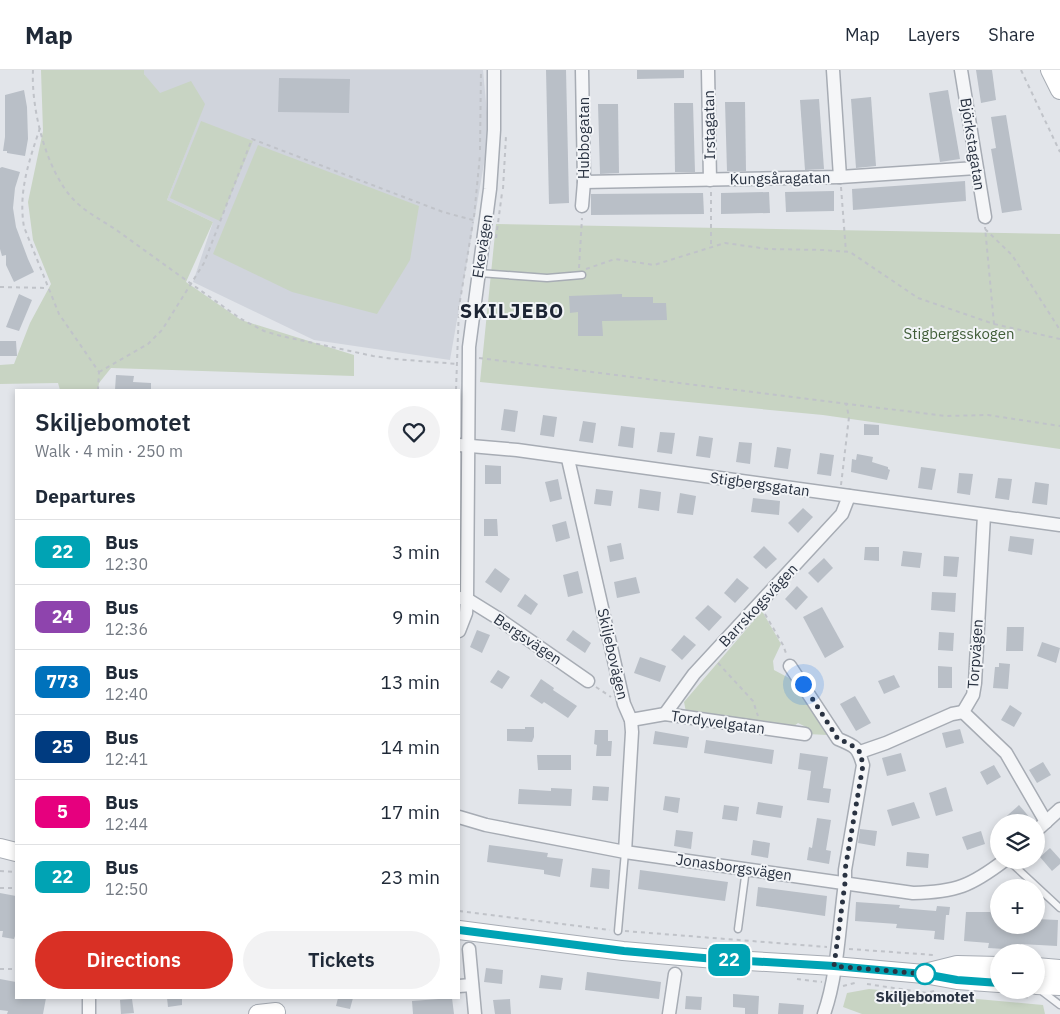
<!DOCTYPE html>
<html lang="en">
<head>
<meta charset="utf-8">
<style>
  body { margin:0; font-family:"IBM Plex Sans",sans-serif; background:#f2f2f3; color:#1f2937; height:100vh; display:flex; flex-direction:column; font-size:19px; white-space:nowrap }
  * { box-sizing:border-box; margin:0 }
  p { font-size:16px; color:#747a83 }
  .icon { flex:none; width:28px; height:28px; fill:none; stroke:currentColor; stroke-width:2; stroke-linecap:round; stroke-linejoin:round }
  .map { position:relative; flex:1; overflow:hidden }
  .side { position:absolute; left:15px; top:319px; width:445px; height:610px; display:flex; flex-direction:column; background:#fff; border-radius:0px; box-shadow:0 2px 8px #0003 }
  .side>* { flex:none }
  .badge { padding:0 10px; border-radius:8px; font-size:18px; line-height:32px }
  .buttons { position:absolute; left:990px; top:744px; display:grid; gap:10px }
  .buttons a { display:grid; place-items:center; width:55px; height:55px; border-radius:50%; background:#fff; box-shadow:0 2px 8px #0003; font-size:25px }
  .you { position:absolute; width:25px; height:25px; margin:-12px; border:4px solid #fff; border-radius:50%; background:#1a73e8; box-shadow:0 0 0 8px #1a73e833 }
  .map>.badge { position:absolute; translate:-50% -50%; box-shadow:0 0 0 2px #fff }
  h2 { padding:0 20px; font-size:19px; line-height:45px }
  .round { display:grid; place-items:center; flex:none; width:52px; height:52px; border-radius:26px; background:#f2f2f3 }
  .headline { display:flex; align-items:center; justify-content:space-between; height:85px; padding:0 20px }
  h1 { font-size:24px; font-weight:600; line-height:38px }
  .cta { display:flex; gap:10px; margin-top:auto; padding:10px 20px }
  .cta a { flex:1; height:58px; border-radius:30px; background:#d93025; color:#fff; font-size:20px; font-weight:600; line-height:58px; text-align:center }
  .cta a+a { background:#f2f2f3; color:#1f2937 }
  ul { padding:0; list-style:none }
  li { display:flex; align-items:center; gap:15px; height:65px; padding:0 20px; border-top:1px solid #e0e1e3 }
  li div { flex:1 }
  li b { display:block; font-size:19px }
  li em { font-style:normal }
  li .badge { min-width:55px; font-weight:700; text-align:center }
  header { display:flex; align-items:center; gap:30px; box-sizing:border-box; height:70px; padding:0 25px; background:#fff; border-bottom:1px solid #e0e1e3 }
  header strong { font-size:24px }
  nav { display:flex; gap:28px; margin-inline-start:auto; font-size:18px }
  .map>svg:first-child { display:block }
  .built { fill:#d0d4dc }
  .green { fill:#c8d4c3 }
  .building { fill:#b9bfc7 }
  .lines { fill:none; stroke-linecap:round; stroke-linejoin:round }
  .lane-casing { stroke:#a7acb4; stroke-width:9 }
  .street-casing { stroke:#a7acb4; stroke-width:15 }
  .secondary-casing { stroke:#a7acb4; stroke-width:20 }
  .path { stroke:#c0c3c9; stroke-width:2; stroke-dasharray:4 4; stroke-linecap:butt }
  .lane { stroke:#f5f6f8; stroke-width:6 }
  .street { stroke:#f5f6f8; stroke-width:12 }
  .secondary { stroke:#fff; stroke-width:18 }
  .line-casing { stroke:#fff; stroke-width:11 }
  .line { stroke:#00a3b4; stroke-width:8 }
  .walk { stroke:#2a3342; stroke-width:5; stroke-dasharray:0 9 }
  .stop-dot { fill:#fff; stroke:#00a3b4; stroke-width:2.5 }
  .labels { text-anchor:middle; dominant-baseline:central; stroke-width:4; stroke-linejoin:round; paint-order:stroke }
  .street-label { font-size:15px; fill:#2a3342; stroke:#f2f4f7 }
  .park-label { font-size:15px; fill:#405d38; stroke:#f2f4f7 }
  .stop-label { font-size:15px; font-weight:bold; fill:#2a3342; stroke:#f2f4f7 }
  .district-label { font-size:20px; font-weight:bold; letter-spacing:1px; fill:#1c2433; stroke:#f2f4f7 }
</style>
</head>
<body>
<header>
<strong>Map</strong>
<nav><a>Map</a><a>Layers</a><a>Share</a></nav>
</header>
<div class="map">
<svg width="1060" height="944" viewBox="0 0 1060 944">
  <rect width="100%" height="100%" fill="#e2e5ea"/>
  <polygon class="built" points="144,0 483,0 489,65 450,290 314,270 193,212 213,152 167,130 201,43 158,24 144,4"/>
  <g class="green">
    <polygon points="41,0 144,0 144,4 160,23 191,11 205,34 167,130 213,152 186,212 241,250 354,285 354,306 111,298 99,313 98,320 60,320 58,313 0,314 0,295 14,294 30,253 51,214 33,170 28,132 43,61"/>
    <polygon points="201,51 253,71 220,151 170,128"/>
    <polygon points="258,75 419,136 410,190 377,244 292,222 213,184"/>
    <polygon points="496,154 1060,164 1060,379 823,345 480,312"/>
    <polygon points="762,541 781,574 773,591 774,600 791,609 827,665 808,664 808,658 798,653 789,660 686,642 684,632"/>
    <polygon points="869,919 1043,935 1045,944 862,944 843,937 847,923"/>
  </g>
  <g class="building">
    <polygon points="546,0 566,0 569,133 549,134"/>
    <polygon points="637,0 684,0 684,8 637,9"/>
    <polygon points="976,0 992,0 996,30 981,33"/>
    <polygon points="279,8 350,9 349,43 278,42"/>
    <polygon points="24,20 27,37 28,69 25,86 7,83 7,81 3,81 5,67 5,25"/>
    <polygon points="948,20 960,89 940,92 929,23"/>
    <polygon points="871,27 876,96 856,98 851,29"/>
    <polygon points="819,29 824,99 805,100 800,30"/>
    <polygon points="725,32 745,32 746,101 727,101"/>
    <polygon points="674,33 693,33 695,102 675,102"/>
    <polygon points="598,34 618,34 619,103 600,104"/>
    <polygon points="1006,45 1022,140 1002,143 991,79 996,78 991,47"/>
    <polygon points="2,97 20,102 15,118 13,138 16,157 28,189 34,202 14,212 6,195 6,185 2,186 0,179 0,98"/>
    <polygon points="965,111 966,131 853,140 852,119"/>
    <polygon points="834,121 834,141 786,142 785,122"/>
    <polygon points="769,122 770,143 721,144 721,123"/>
    <polygon points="703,123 704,144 591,145 591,124"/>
    <polygon points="19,224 32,230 19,261 6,257"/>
    <polygon points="622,224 622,227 653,227 653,233 666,233 667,250 602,251 603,266 578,266 578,242 570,243 569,226"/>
    <polygon points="0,271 16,271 17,286 0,286"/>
    <polygon points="116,305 134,306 133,312 151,313 151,320 115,320"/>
    <polygon points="504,339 518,341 515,362 501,360"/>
    <polygon points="543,345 557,347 554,367 540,365"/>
    <polygon points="583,351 596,353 593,373 579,371"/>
    <polygon points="864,354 879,355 879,365 864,365"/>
    <polygon points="621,356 635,358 633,378 618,376"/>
    <polygon points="660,362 675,363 672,384 657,382"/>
    <polygon points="699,366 713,368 710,388 696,386"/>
    <polygon points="739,372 752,373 750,394 736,392"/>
    <polygon points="777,377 791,379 788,399 774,397"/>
    <polygon points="820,383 834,385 831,406 817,404"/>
    <polygon points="857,384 873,387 872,392 888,397 888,399 890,400 887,410 851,402 852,389 856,390"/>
    <polygon points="485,395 501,396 501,414 485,414"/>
    <polygon points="921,397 936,399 932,420 918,418"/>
    <polygon points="959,403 973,404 970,425 957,423"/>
    <polygon points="998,408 1012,409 1009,430 995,428"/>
    <polygon points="558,409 562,429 550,432 545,412"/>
    <polygon points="1035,412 1049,414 1047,435 1032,433"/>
    <polygon points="596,419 613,421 611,436 594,434"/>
    <polygon points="640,419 661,422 659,441 638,438"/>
    <polygon points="680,423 696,426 693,445 677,443"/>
    <polygon points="753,428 780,431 779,445 751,442"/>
    <polygon points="803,438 813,447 798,463 788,453"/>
    <polygon points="484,449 497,449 498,466 484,466"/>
    <polygon points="566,451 570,468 556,472 552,455"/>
    <polygon points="1010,466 1034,469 1032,485 1008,481"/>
    <polygon points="621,473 624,489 610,492 607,476"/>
    <polygon points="764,476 777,489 766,499 753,487"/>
    <polygon points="865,477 879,477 879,491 864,490"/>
    <polygon points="903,481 922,483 920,498 901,496"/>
    <polygon points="944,486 959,487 957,507 943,506"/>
    <polygon points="824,488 833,498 818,513 808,503"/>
    <polygon points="495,498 510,509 501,523 485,512"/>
    <polygon points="578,501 583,523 568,527 563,505"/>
    <polygon points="636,507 640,523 617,528 614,512"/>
    <polygon points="737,508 749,518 735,533 724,523"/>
    <polygon points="797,516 808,527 796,540 785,529"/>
    <polygon points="932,522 956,523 955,542 931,540"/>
    <polygon points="525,524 538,534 531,545 517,536"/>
    <polygon points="708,535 722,547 709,561 695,548"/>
    <polygon points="822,537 844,577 825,588 803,547"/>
    <polygon points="1007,557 1024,557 1023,581 1006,581"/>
    <polygon points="477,560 490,565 482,583 470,577"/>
    <polygon points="573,560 591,573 585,583 566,570"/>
    <polygon points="939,562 954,563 953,581 938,580"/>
    <polygon points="684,565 696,575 682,590 671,580"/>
    <polygon points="1042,572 1060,578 1056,593 1037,586"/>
    <polygon points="640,587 666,596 660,612 634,603"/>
    <polygon points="999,593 1010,594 1008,619 993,618 995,597 999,597"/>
    <polygon points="938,596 952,597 952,618 938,618"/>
    <polygon points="498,600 510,607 502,619 490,612"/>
    <polygon points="894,605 900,617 884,624 878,611"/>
    <polygon points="541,609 554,618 553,620 577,636 568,648 544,632 542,634 530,626"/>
    <polygon points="855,626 871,653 856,661 840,634"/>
    <polygon points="1010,635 1022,643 1014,657 1001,650"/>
    <polygon points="525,657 534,657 534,667 532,672 507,671 507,659 525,659"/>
    <polygon points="960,659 964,673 946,678 942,663"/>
    <polygon points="595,660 608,660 608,671 612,671 611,686 596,686 597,675 594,674"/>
    <polygon points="655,661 689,667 687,678 653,674"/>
    <polygon points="706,670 774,680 772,694 704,683"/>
    <polygon points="800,683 828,687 823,718 831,719 829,733 807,730 811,701 798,699"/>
    <polygon points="901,683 906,701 887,706 882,688"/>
    <polygon points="537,685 571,685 571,700 538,700"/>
    <polygon points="1043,692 1051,705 1037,713 1029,700"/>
    <polygon points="994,695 1001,707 987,715 980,702"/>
    <polygon points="593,716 609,717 608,731 592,730"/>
    <polygon points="946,717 953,741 936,746 929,723"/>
    <polygon points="551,718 572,719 571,736 518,734 519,719 551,721"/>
    <polygon points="665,726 680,728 678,743 663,740"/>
    <polygon points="758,732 783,736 781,748 756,744"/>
    <polygon points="914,732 920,748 892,756 887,740"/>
    <polygon points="724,735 739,737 737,751 722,749"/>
    <polygon points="1019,735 1031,749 1027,752 1000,752"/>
    <polygon points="817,748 831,750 826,780 831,781 829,794 807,790 809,777 812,778"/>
    <polygon points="860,759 877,761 875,776 858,773"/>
    <polygon points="676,760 693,762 691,779 674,776"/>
    <polygon points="981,761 985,774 967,780 962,767"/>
    <polygon points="753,770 770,773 768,788 751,785"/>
    <polygon points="489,775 548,783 547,787 563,789 560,807 544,804 544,800 487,792"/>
    <polygon points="1050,778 1060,789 1060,794 1052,801 1040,787"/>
    <polygon points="907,782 929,784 928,798 906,796"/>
    <polygon points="592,798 610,800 609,819 590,817"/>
    <polygon points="640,800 728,812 725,831 638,819"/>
    <polygon points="758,817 827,826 825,846 756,836"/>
    <polygon points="0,823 16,826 16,863 14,869 2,867 3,861 0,861"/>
    <polygon points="856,832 900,835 899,838 936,841 937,836 950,837 949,845 946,845 944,870 934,869 935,861 896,858 897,854 855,851"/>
    <polygon points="991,835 999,835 999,855 1036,855 1036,849 1058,850 1057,876 1021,874 1021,880 988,878 989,873 964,871 966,842 990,842"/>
    <polygon points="486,898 503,900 502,914 484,912"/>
    <polygon points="587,902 661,912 659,929 585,920"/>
    <polygon points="541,905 563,908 561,920 539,918"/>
    <polygon points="0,909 16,912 16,928 46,928 43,944 7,944 8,941 0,940"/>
    <polygon points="733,924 759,926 758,944 745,944 745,938 733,937"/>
    <polygon points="686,926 702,927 701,940 685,939"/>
    <polygon points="167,928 182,928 182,935 168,937"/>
    <polygon points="338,928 353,928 350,939 336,936"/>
    <polygon points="452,928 454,944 413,944 412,931"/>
    <polygon points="132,929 134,943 121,944 120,930"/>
    <polygon points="510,929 511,944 495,944 493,930"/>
    <polygon points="779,933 804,935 803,944 778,944"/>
  </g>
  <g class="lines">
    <g class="lane-casing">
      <g id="lane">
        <polyline points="479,203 547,208 582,205"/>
        <polyline points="1008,790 1060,838"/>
        <polyline points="738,859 746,799"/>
        <polyline points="618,861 625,782"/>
        <polyline points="1039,919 1060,935"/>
      </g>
    </g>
    <g class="street-casing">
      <g id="street">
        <polyline points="582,0 584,112 582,136"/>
        <polyline points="708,0 710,110"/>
        <polyline points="833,0 840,107"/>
        <polyline points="961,0 985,147"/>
        <polyline points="584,112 840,107 976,98"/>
        <polyline points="459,375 517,380 1060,455"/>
        <polyline points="568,389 624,634 631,650 632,662 625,782"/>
        <polyline points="984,445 975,613 973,625 963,642 1006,683 1046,752"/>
        <polyline points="461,528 467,529 496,547 588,611"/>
        <polyline points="459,561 466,543 467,529 469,277 490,119 494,60 494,0"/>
        <path d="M790 596 838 669C855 676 858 677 863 695L845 800V813C839 855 838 904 824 944"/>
        <polyline points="665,644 694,604 842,444 849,426"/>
        <polyline points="631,650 665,644 805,664"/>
        <polyline points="860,682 886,673 952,644 963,642"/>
        <path d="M459 747 486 755 625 782 913 823C956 822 971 816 1005 790"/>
        <polyline points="1036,761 1060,739"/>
        <polyline points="469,879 475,944"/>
        <polyline points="459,916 472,915"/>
        <polyline points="89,928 89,944"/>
        <polyline points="669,944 675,904"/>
      </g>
    </g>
    <g class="secondary-casing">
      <g id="secondary">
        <polyline points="1050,0 1060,20"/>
        <polyline points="0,778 16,782"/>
        <polyline points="459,860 623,881 715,889 834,896 924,904 957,910 999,913"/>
        <polyline points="1036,897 1060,899"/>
        <polyline points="929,902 957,895 999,896"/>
        <polyline points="1036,915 1060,916"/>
        <polyline points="258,944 276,942"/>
      </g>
    </g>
    <g class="path">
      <path d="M33 0C31 39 46 100 73 129 87 144 106 152 122 164 162 193 201 221 241 249L264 261 281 266 373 286 394 289 458 294"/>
      <polyline points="1021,0 1060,82"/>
      <path d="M40 58C29 91 18 122 24 157L59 244 99 302 98 320"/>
      <polyline points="480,80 481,0"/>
      <polyline points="841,117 846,182"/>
      <polyline points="503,119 506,66"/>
      <polyline points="711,122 711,177"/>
      <polyline points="474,147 480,85"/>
      <polyline points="985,159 1012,185 1060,260"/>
      <polyline points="496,168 502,123"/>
      <polyline points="579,198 582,148"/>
      <polyline points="586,199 615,189 654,195 725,173 768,179 823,180 850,182 918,228 994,254 985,157"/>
      <polyline points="0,217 48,218"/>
      <polyline points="994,254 1060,269"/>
      <polyline points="479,288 945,346 988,345 1060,356"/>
      <polyline points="99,302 148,274 162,260 204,193 252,69 443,142 473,150"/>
      <polyline points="456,320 459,237 473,152"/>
      <polyline points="841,415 849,347 846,333"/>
      <polyline points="765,544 783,575 787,586"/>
      <polyline points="718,593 753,631 758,646"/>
      <polyline points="596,617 611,627"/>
      <polyline points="0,801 16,802"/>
      <polyline points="0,818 16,818"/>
      <polyline points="459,841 610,860"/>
      <polyline points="625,861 827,877"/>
      <polyline points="849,879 934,885"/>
      <polyline points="0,899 16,899"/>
      <polyline points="797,909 822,912"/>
      <polyline points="867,914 927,923 934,921"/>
      <polyline points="843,916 855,913"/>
      <polyline points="1008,924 1030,928"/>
    </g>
    <use href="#lane" class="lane"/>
    <use href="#street" class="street"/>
    <use href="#secondary" class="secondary"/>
  </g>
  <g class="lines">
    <g class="line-casing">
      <polyline id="line" points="459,860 624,881 715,889 834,896 924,904 957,910 999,913"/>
    </g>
    <use href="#line" class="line"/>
    <polyline class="walk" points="803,614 838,669 850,674 860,682 863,695 845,800 845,813 834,896 925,904"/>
  </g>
  <circle class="stop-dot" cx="925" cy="904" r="10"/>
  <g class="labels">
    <g class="street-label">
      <text transform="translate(709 55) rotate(-91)">Irstagatan</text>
      <text transform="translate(583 68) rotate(-90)">Hubbogatan</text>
      <text transform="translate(973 74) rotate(81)">Björkstagatan</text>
      <text transform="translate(780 108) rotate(-1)">Kungsåragatan</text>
      <text transform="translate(482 176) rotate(-81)">Ekevägen</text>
      <text transform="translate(760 414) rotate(8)">Stigbergsgatan</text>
      <text transform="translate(758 535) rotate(-47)">Barrskogsvägen</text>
      <text transform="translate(528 569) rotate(34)">Bergsvägen</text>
      <text transform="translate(613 584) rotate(77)">Skiljebovägen</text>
      <text transform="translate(975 584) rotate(-86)">Torpvägen</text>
      <text transform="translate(718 652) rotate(8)">Tordyvelgatan</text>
      <text transform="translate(734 797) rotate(8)">Jonasborgsvägen</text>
    </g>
    <g class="park-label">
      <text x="959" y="263">Stigbergsskogen</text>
    </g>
    <g class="stop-label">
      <text x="925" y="926">Skiljebomotet</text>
    </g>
    <g class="district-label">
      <text x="512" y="240">SKILJEBO</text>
    </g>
  </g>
</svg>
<div class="buttons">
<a><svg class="icon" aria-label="layers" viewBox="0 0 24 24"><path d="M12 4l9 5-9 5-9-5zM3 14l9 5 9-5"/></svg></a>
<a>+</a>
<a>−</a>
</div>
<div class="you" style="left:803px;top:614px"></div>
<b class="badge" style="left:729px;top:890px;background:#00a3b4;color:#fff">22</b>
<section class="side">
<div class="headline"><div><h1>Skiljebomotet</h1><p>Walk · 4 min · 250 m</p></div><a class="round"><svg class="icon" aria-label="heart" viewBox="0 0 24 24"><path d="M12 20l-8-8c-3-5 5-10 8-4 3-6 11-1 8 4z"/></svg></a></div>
<h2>Departures</h2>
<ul>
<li><span class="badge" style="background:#00a3b4;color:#fff">22</span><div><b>Bus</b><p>12:30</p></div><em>3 min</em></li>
<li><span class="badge" style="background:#8e44ad;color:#fff">24</span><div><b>Bus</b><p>12:36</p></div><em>9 min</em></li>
<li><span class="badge" style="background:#0072bc;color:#fff">773</span><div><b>Bus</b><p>12:40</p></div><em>13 min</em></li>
<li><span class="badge" style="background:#003b80;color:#fff">25</span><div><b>Bus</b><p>12:41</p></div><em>14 min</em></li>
<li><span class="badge" style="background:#e6007e;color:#fff">5</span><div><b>Bus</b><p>12:44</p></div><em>17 min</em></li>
<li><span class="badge" style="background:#00a3b4;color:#fff">22</span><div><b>Bus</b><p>12:50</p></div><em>23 min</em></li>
</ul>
<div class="cta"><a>Directions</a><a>Tickets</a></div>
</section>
</div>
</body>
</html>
